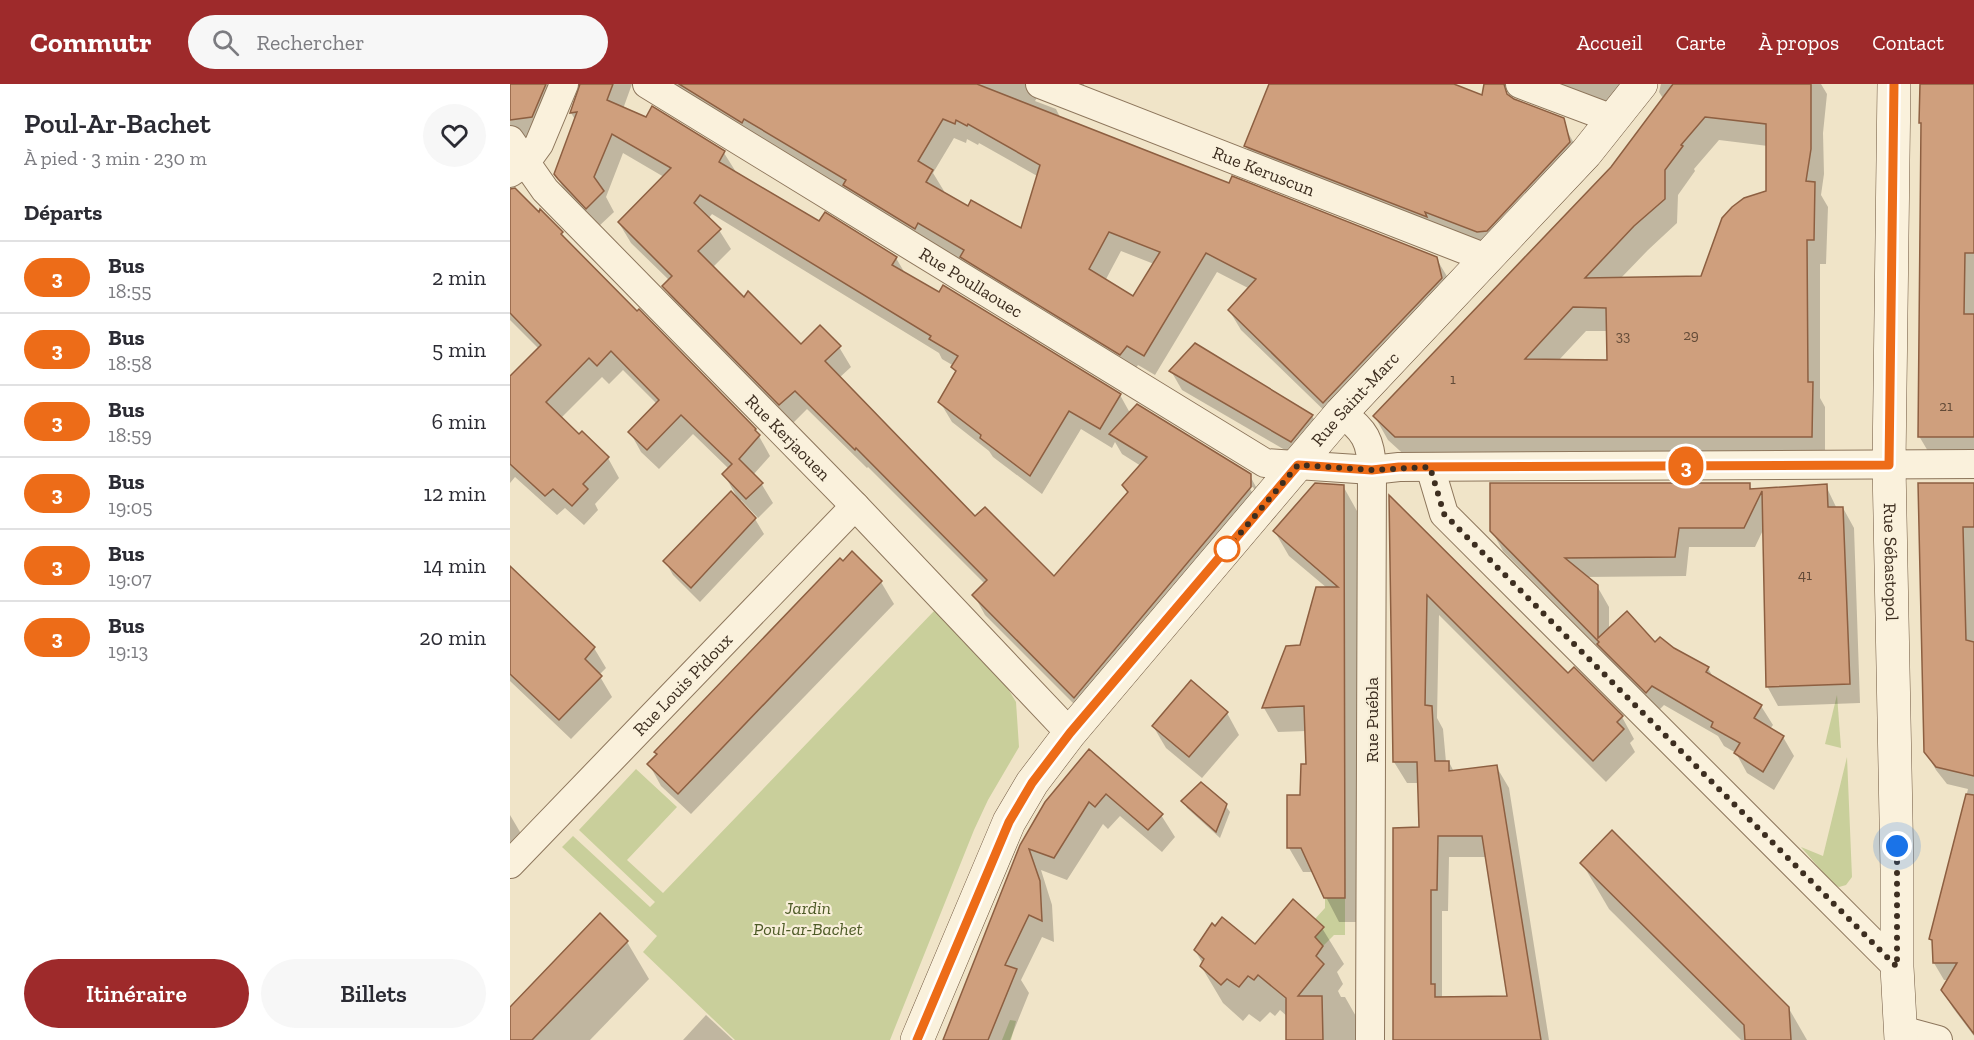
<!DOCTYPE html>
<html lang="fr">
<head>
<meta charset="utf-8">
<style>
  body { margin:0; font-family:"Zilla Slab",serif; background:#f7f7f7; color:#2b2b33; height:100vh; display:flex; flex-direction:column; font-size:22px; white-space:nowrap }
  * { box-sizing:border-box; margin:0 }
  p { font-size:20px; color:#7c7c81 }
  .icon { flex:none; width:33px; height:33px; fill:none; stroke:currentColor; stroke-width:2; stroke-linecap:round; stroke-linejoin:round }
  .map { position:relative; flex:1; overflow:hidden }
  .details { display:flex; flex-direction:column; background:#fff; width:510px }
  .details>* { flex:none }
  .badge { padding:0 12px; border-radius:20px; font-size:21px; line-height:39px }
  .you { position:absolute; width:30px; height:30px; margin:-15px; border:4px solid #fff; border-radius:50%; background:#1a73e8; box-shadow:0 0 0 9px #1a73e833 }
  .map>.badge { position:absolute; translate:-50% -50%; box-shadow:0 0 0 3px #fff }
  h2 { padding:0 24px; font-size:22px; line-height:54px }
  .round { display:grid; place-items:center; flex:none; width:63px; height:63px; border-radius:32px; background:#f7f7f7 }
  .headline { display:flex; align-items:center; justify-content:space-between; height:102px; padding:0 24px }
  h1 { font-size:28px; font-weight:600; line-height:45px }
  .primary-button { display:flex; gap:12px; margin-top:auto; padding:12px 24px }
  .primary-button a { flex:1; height:69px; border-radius:36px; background:#9e2a2b; color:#fff; font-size:24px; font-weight:600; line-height:69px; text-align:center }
  .primary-button a+a { background:#f7f7f7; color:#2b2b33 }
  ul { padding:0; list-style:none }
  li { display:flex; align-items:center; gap:18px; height:72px; padding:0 24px; border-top:2px solid #e1e1e2 }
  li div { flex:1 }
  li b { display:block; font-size:22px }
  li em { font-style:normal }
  li .badge { min-width:66px; font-weight:700; text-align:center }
  header { display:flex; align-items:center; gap:36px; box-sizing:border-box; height:84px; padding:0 30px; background:#9e2a2b; color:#fff }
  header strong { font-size:28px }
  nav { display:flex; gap:33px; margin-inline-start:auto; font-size:21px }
  .search { width:420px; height:54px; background:#f7f7f7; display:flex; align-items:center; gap:15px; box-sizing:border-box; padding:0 21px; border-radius:33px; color:#7c7c81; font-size:22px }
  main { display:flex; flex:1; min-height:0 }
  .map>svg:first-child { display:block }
  .green { fill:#c9cf9b }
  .shadow { fill:#0003; fill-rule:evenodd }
  .building { fill:#cf9f7d; stroke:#8d5f41; stroke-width:1.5; fill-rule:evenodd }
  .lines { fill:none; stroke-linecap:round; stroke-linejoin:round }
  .street-casing { stroke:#8d765c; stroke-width:30 }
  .secondary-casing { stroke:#6f573f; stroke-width:34 }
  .street { stroke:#faf1dc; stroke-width:28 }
  .secondary { stroke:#faf1dc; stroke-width:33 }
  .line-casing { stroke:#fff; stroke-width:14 }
  .line { stroke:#ed6c18; stroke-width:9 }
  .walk { stroke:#3d2e20; stroke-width:6; stroke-dasharray:0 10.8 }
  .stop-dot { fill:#fff; stroke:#ed6c18; stroke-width:3 }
  .labels { text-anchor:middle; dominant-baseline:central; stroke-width:4.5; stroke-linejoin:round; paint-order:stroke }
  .number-label { font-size:15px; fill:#624a37 }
  .street-label { font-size:18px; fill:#3d2e20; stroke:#f7eed8 }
  .park-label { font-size:18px; font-style:italic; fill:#4d5a26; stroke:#f7eed8 }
</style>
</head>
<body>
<header>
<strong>Commutr</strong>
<div class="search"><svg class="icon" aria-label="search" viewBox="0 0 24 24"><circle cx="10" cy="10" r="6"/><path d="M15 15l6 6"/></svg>Rechercher</div>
<nav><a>Accueil</a><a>Carte</a><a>À propos</a><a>Contact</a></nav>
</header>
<main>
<section class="details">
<div class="headline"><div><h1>Poul-Ar-Bachet</h1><p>À pied · 3 min · 230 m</p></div><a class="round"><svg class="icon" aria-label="heart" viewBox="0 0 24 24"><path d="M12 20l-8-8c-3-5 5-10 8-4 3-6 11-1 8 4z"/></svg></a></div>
<h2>Départs</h2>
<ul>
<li><span class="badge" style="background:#ed6c18;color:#fff">3</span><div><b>Bus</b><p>18:55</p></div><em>2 min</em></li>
<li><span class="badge" style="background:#ed6c18;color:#fff">3</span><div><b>Bus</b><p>18:58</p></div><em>5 min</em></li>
<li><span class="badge" style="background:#ed6c18;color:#fff">3</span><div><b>Bus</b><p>18:59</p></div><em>6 min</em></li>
<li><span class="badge" style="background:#ed6c18;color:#fff">3</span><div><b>Bus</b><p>19:05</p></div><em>12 min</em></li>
<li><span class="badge" style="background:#ed6c18;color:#fff">3</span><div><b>Bus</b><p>19:07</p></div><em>14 min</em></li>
<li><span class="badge" style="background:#ed6c18;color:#fff">3</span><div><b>Bus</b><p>19:13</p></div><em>20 min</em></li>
</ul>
<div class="primary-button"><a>Itinéraire</a><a>Billets</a></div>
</section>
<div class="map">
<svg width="1464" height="956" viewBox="0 0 1464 956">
  <rect width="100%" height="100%" fill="#f0e4c8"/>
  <g class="green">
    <polygon points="425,526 491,593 506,618 509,663 478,716 464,746 380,956 225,956 133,868 147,852 52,763 63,752 140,823 145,818 69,746 126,685 167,723 117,776 153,809"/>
    <polygon points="1327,611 1331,664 1315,660"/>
    <polygon points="1337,673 1342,793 1336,801 1329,803 1323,800 1291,763 1313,772"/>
    <polygon points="815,814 835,814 835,851 824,851 813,862 805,853 813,842 805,835 815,824"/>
    <polygon points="500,936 506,937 501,956 492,956"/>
  </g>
  <g class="shadow">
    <path d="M0 0H122L113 25 137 35 143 25 214 69 226 88 310 140 386 174 396 191 610 311 620 329 740 392 751 412V418L743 403H739L751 424 576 632 475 531 464 511 475 500 358 383 357 384 297 325 282 340 166 222 154 202 160 197 121 159 109 139 154 93 113 69 96 113 104 128 88 143 57 110 45 90 66 37 61 29 71 4 64 3 33 53 0 57ZM202 130 429 269 432 275 444 282 447 289 430 318 442 338 479 367 483 373 532 410 571 345 602 364 605 358 612 370 631 382 614 402 618 410 544 494 465 434 329 294 341 283 329 263 291 262 235 216 202 184 221 165 209 146 198 135Z"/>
    <path d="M154 0H574L570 12 531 7 525 17 546 25 551 35 720 101 926 174 938 194 825 337 731 246 719 226 740 205 707 188 645 291 628 281 622 290ZM444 54 456 59 457 55 468 61 469 59 529 93 512 147 458 124 432 109 434 107 423 89ZM611 167 644 180 624 214 595 197Z"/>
    <polygon points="760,0 940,0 1056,45 1066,63 987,164 745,79 736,62"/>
    <polygon points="1036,0 1130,0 1107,28"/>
    <path d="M1151 0H1311L1317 10 1313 49 1314 90 1311 111 1318 123 1316 180H1310V314L1315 323V377L900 376 878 356 865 333 1103 84 1154 16 1149 8ZM1209 56 1258 62 1257 108 1192 194 1110 195 1138 166 1167 139 1168 111 1185 87 1184 85ZM1076 247H1098V278L1048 277Z"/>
    <polygon points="1411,0 1464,0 1464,380 1425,379 1409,352 1413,42"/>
    <polygon points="0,106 52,149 58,160 245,345 260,372 243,391 251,399 263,419 248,434 231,416 229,418 245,435 254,450 190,518 163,491 155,477 228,415 214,390 219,385 183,350 149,385 131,368 120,348 147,320 113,286 99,300 92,293 51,334 69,352 98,374 109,394 85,420 88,426 74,441 55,424 47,431 5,393 0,399 0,294 29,265 0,236"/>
    <polygon points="661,287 802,332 813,350 792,376 672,306"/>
    <polygon points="1409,400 1464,400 1464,952 1443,924 1432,906 1438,896 1434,896 1424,879 1423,860 1421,855 1458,705 1437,700 1426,686 1416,668"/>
    <polygon points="1239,401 1242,406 1316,402 1327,425 1333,424 1344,444 1350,619 1268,622 1257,602 1254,444 1245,463 1179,463 1176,492 1075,493 1087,502 1099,523 1099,546 1163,566 1198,584 1203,593 1251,622 1263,641 1260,645 1273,653 1284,672 1264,706 1237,689 1226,669 1214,662 1208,652 1154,621 1148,627 1100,580 1094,569 993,467 982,447"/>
    <polygon points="833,402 847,427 848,838 829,838 803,788 793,788 779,764 797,682 796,647 768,648 754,624 791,563 817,504 779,472 765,448"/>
    <path d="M881 415 1058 591 1112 633 1124 655 1120 659 1125 668 1096 698 929 531 927 634 933 645 936 678H939L944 688 986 682 999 704 1039 956H884L911 745 909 699H897L884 678ZM939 773H976L999 914H932V827H938Z"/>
    <polygon points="0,484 84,564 96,584 89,591 102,613 61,655 0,597"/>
    <polygon points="371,498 384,520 181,730 151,702 139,680 148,671"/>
    <polygon points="717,629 729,651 692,694 656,664 643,642"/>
    <polygon points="580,667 651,731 665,753 652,768 610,732 598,745 593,740 557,796 531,786 542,821 544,858 532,853 511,896 519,909 500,956 434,956 511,762"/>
    <polygon points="673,717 715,721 720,728 710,754 677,724"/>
    <polygon points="0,731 13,753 0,767"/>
    <polygon points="1072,779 1278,923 1297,956 1231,956 1099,825"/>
    <polygon points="812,844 834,880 827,888 833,900 828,907 831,913 835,913 856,950 856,956 777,956 778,933 770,926 765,932 760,928 750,938 739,930 733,937 713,919 691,882 693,880 685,866 746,862"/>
    <polygon points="117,858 139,895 80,956 0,956 0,925"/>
    <polygon points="196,931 223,956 173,956"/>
  </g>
  <g class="building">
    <polygon points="0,0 36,0 22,33 0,36"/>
    <polygon points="70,0 103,0 97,16 136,33 142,22 215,67 209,78 309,137 315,128 387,173 382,181 429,208 433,201 611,310 590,345 559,327 520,392 470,354 471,351 428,318 446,287 441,283 448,272 419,255 421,252 190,111 184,119 211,145 188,167 234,213 238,207 291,260 310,241 331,262 315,277 465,432 475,423 544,492 618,408 612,401 637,373 599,350 627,320 741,390 741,403 564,614 462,511 477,496 346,364 345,366 285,307 269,321 152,202 162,192 108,138 161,84 102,50 84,93 94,107 76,125 48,95 44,90 67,28 60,29"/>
    <path d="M169 0H467L719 99 722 92 927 173 932 194 813 319 718 226 746 195 696 169 634 272 617 262 610 271 450 173 454 166 408 139 405 145 333 101 336 96 234 35 232 39ZM433 35 445 40 446 36 457 42 458 40 530 81 511 144 461 116 458 122 416 98 423 86 408 77ZM599 148 650 168 623 212 579 185Z"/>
    <polygon points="759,0 944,0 972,11 974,0 994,0 997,10 1004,15 1054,34 1060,58 977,147 967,148 915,128 917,133 734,62"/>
    <path d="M1163 0H1301V65L1296 97 1305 98 1304 156H1297L1298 298H1303L1302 353H885L863 332 1101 83ZM1195 33 1256 40V107L1234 114 1222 123 1212 134 1191 192 1075 194 1124 142 1155 115V86L1173 62 1171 61ZM1063 223 1096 224 1097 276 1015 275Z"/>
    <polygon points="1410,0 1464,0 1464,169 1455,169 1454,230 1464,230 1464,353 1408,353 1411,39 1409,39"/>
    <polygon points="5,104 29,128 30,125 53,148 51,150 127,227 129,225 246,345 245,346 250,351 229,375 253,399 236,415 212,390 222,380 171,331 137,366 118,348 149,316 101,267 87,282 79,274 36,318 69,350 72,347 99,373 73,400 78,405 62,422 43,405 35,412 0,380 0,292 31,261 0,229 0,105"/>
    <polygon points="685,259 803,331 781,358 659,287"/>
    <polygon points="805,399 834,401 835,814 814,814 791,764 777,764 777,711 790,711 791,680 796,680 794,622 752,624 776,562 790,561 806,503 828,503 763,447"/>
    <polygon points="980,399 1240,399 1240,405 1317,400 1318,423 1333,423 1340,600 1256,603 1252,407 1234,444 1169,444 1165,473 1055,474 1088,501 1088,554 1117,527 1145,558 1150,553 1164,564 1199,583 1196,588 1252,621 1244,634 1274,652 1253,688 1224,669 1230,659 1201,643 1203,638 1142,602 1136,609 1087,560 1089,558 980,447"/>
    <polygon points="1408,399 1464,399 1464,443 1453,443 1456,556 1464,558 1464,692 1426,683 1414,668"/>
    <polygon points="221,407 246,434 181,504 153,477"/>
    <path d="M879 411 1058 589 1064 583 1113 632 1107 638 1114 645 1083 677 917 511 915 621 922 622 925 677H939V687L987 681 1031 956H883V744L909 743 907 678H883ZM928 752H972L997 912 925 913V900H921V806H927Z"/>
    <polygon points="342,467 372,497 168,710 137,680 147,670 144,668 330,474 333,477"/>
    <polygon points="0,482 85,563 75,575 92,592 49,636 0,590"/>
    <polygon points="681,596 718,628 679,673 642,642"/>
    <polygon points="579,665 653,730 638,746 596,710 585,723 579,718 544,774 519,765 530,797 532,837 519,831 495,881 507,885 478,956 433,956 510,761 535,718"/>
    <polygon points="691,698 717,720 706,748 671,717"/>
    <polygon points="1456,710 1464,711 1464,950 1431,906 1447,879 1423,879 1422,856 1419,855"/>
    <polygon points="1102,746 1279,923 1281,956 1235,956 1234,941 1070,779"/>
    <polygon points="783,815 814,843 805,853 813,862 806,872 814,880 788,912 812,912 813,956 776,956 776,914 748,891 744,896 738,892 729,903 717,895 711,901 690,882 694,875 684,866 702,839 705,842 712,833 745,860"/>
    <polygon points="90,829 118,857 22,956 0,956 0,923"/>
  </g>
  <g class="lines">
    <g class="street-casing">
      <g id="street">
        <path id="s1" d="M137 0 755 379 862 386 889 383 1464 380"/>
        <path id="s2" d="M530 0 976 174"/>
        <polyline points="1010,0 1103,35"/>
        <path id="s3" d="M0 56 35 106 345 422 560 649"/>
        <polyline points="0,89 16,78 29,60 54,0"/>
        <path d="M831 329C855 346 861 357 862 386L860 956"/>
        <polyline points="920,383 934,430 1387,883"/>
        <path id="s4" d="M0 780 345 422"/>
        <polyline points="1391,946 1428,956"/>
      </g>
    </g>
    <g class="secondary-casing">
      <g id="secondary">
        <path id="s5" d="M1384 0 1379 381 1387 785V883L1391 956"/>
        <path id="s6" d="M407 956 499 738 522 699 560 649 831 329 1076 69 1131 0"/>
      </g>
    </g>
    <use href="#street" class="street"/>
    <use href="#secondary" class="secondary"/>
  </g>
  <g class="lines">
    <g class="line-casing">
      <polyline id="line" points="407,956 499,738 522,699 560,649 788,381 862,386 889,383 1379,381 1384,0"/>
    </g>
    <use href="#line" class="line"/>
    <polyline class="walk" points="717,465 788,381 862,386 920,383 934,430 1387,883 1387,762"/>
  </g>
  <circle class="stop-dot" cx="717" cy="465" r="12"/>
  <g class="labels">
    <g class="number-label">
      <text x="1181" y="251">29</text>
      <text x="1113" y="252">33</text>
      <text x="943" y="295">1</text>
      <text x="1436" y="322">21</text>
      <text x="1295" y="491">41</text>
    </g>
    <g class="street-label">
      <text stroke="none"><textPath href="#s2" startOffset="240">Rue Keruscun</textPath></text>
      <text stroke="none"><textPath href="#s1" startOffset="380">Rue Poullaouec</textPath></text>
      <text stroke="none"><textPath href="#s6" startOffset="784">Rue Saint-Marc</textPath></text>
      <text stroke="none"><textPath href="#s3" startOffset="408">Rue Kerjaouen</textPath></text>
      <text stroke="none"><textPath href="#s5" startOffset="478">Rue Sébastopol</textPath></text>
      <text stroke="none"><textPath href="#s4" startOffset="249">Rue Louis Pidoux</textPath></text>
      <text transform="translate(862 636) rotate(-90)">Rue Puébla</text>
    </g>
    <g class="park-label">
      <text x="298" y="824">Jardin<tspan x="298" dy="21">Poul-ar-Bachet</tspan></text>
    </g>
  </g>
</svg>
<div class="you" style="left:1387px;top:762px"></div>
<b class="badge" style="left:1176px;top:382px;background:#ed6c18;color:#fff">3</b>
</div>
</main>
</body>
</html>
